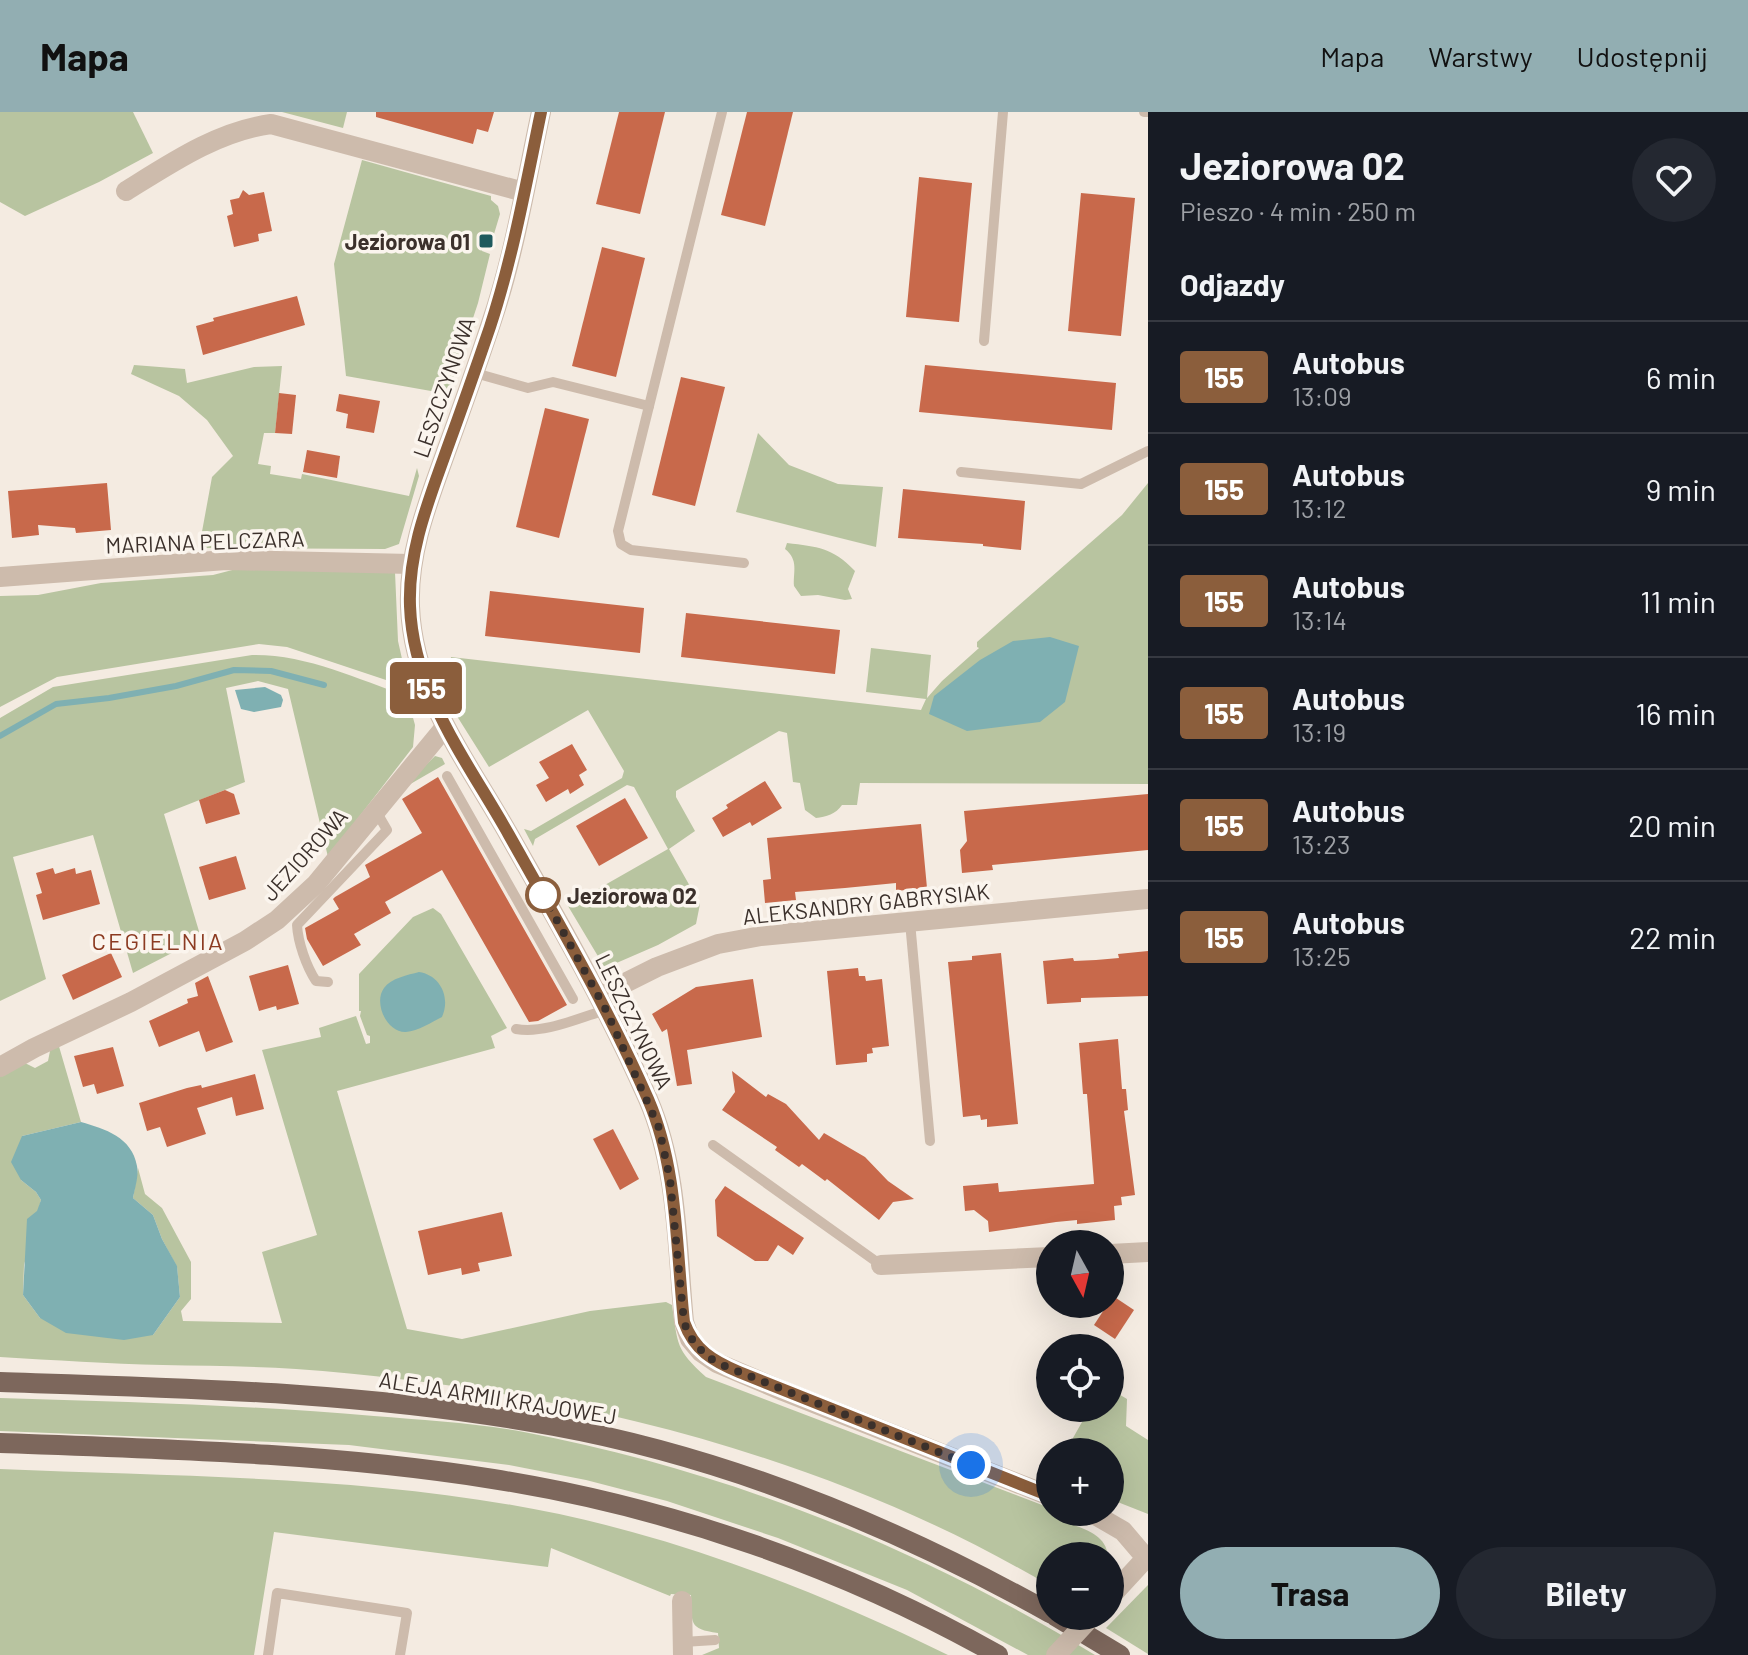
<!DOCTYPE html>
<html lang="pl">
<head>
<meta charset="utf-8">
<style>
  body { margin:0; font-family:Barlow,sans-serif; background:#242831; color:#f1f3f6; height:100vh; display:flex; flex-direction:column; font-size:30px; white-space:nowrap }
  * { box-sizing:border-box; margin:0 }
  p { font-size:26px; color:#9ea1a6 }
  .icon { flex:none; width:44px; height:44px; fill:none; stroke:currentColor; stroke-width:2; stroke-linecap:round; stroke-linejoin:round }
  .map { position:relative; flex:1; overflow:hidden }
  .details { display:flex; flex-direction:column; background:#171b24; width:600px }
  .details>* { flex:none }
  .badge { padding:0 16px; border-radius:6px; font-size:28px; line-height:52px }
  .needle { width:52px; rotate:172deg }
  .buttons { position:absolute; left:1036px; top:1118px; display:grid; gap:16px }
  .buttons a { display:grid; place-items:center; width:88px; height:88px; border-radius:50%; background:#171b24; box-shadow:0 8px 32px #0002; font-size:40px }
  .you { position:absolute; width:40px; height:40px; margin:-20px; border:6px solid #fff; border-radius:50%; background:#1a73e8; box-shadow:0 0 0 12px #1a73e833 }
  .map>.badge { position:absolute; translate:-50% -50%; box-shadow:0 0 0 4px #fff }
  h2 { padding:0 32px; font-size:30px; line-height:72px }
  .round { display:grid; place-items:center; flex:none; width:84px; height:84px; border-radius:42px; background:#242831 }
  .headline { display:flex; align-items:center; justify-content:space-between; height:136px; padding:0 32px }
  h1 { font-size:38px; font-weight:700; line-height:60px }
  .button { display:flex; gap:16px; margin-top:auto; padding:16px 32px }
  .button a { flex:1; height:92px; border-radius:48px; background:#92aeb2; color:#111; font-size:32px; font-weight:700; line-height:92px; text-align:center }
  .button a+a { background:#242831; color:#f1f3f6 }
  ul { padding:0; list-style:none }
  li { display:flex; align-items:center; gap:24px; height:112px; padding:0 32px; border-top:2px solid #363941 }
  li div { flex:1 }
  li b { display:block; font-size:30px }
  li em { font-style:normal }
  li .badge { min-width:88px; font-weight:700; text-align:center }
  header { display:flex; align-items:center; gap:48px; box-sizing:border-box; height:112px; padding:0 40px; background:#92aeb2; color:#111 }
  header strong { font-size:38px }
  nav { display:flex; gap:44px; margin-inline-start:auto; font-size:28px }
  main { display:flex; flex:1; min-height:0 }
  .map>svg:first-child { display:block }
  .green { fill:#b8c4a0 }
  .water { fill:#7fb0b2 }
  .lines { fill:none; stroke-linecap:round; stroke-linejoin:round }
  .stream { stroke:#7fb0b2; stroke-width:6 }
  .building { fill:#c8694b }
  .service { stroke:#cdbbac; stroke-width:10 }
  .minor { stroke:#cdbbac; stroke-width:20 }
  .tertiary { stroke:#cdbbac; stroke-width:20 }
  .primary { stroke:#7d675c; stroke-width:20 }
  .tertiary-bridge { stroke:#cdbbac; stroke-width:20 }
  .line-casing { stroke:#fff; stroke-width:18 }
  .line { stroke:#8b5e3c; stroke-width:12 }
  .walk { stroke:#3b302b; stroke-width:8; stroke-dasharray:0 14.4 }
  .poi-dot { fill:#1f5a5e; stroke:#fbf5ee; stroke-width:3 }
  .stop-dot { fill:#fff; stroke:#8b5e3c; stroke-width:4 }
  .labels { text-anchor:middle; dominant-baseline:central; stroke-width:7; stroke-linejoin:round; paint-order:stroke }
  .poi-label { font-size:22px; font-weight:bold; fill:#3b302b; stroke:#fbf5ee; text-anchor:end }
  .street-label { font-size:22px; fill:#3b302b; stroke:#fbf5ee }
  .stop-label { font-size:22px; font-weight:bold; fill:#3b302b; stroke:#fbf5ee; text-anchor:start }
  .neighbourhood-label { font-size:24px; letter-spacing:2px; fill:#8c3b22; stroke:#fbf5ee }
</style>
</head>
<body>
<header>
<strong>Mapa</strong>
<nav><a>Mapa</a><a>Warstwy</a><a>Udostępnij</a></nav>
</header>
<main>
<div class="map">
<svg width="1148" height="1543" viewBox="0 0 1148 1543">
  <rect width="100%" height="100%" fill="#f4ebe1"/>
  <g class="green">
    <polygon points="0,0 133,0 153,41 99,70 25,104 0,90"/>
    <polygon points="282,0 347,0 343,16"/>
    <polygon points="362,48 491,84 491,88 498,94 500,102 494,122 486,121 482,139 490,142 478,191 448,282 346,264 334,152"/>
    <polygon points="134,253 185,257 187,271 254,255 282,254 275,321 264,321 258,352 271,354 270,362 301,367 302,362 409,384 417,356 419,364 399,432 385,437 199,436 212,365 233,344 207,308 179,284 131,262"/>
    <polygon points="758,321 789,353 838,372 883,375 876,435 736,400"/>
    <path d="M1148 371V672L860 671 857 693H842C836 702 826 705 816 706L805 698 800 671 793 670 787 621 779 619 676 679V685L695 719 669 737 700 792 696 812 658 833 605 856 568 794 668 737 634 675 627 673 535 727 533 734 524 717 531 719 622 666 624 659 588 598 489 655 455 601 448 577 451 545 921 598 926 587 866 580 871 536 931 543 927 586 942 569 979 536 977 535V530L1122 403Z"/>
    <path d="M787 431C818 435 832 435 855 459L848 477 852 487 845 488 818 483 801 484 794 474C793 460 799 448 785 437Z"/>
    <polygon points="240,456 395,460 398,529 407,569 389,569 287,535 259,532 57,565 0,595 0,484 38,483 101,471 213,463"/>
    <path d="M252 543C306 542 357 567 407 584L415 613 413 635 328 745 288 577 258 569 226 576 245 670 164 702 201 826 133 861 93 723 13 745 46 867 0 889V606L53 575Z"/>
    <polygon points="435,644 442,646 445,652 400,678"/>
    <path d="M433 796 441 802 507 916 491 924 495 936 337 979 407 1217 462 1227 590 1199 666 1190 672 1193C678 1232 675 1237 706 1265L1050 1396V1400H1060L1076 1406 1074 1413C1090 1419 1106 1425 1108 1444H1050V1474C824 1340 556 1276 296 1257 252 1254 207 1254 163 1253 109 1252 54 1248 0 1245V960L21 949 35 956 48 949 51 934 58 931 81 1010 22 1024 21 1068 36 1080 41 1088 24 1153 23 1183 40 1206 153 1223 180 1185 177 1155 162 1127 153 1103 133 1086 138 1056 145 1082 162 1096 191 1150V1187L181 1199 183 1209 282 1211 262 1140 317 1123 262 938 321 925 319 916 356 904 366 932 370 931V924L367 923 360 904 361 899H359V862L413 805Z"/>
    <polygon points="1110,1277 1127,1287 1126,1314 1148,1328 1148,1402 1110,1387 1110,1340 1065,1340 1090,1296 1110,1296"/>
    <path d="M0 1286C125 1290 250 1293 374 1304 424 1308 475 1311 524 1320 728 1359 918 1435 1095 1543H1028L907 1478 778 1426 667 1389 586 1368 509 1353 349 1333 0 1319Z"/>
    <path d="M0 1357C208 1366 430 1363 632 1420 741 1450 846 1493 948 1543H702L719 1536 718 1521C688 1517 692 1511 691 1483L671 1482 670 1484 551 1436 548 1455 274 1420 254 1543H0Z"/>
    <polygon points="1148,1473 1148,1542 1106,1516"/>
  </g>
  <g class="water">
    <polygon points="1050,525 1079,534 1065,590 1040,610 967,619 929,602 934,584 980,548 1013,529"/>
    <polygon points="265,575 281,583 283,588 281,595 254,600 241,597 235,578"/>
    <path d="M419 860C440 863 451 885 442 905 432 910 418 919 406 920 387 921 373 891 384 876 391 866 408 863 419 860Z"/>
    <path d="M81 1010C105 1017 132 1025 137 1054 139 1063 135 1076 133 1086L153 1103 162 1127 177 1154 180 1185 153 1223 124 1228 66 1221 40 1206 23 1183 27 1107 37 1099 41 1088 36 1080 21 1068 11 1050 22 1024Z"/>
  </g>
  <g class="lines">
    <polyline class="stream" points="0,624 56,592 109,586 176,574 234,558 271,559 324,573"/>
  </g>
  <g class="building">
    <polygon points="376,0 494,0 488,20 477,17 473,32 376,5"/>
    <polygon points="619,0 665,0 640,102 596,92"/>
    <polygon points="747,0 793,0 765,114 721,103"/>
    <polygon points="919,65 972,71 959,210 906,205"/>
    <polygon points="243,78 249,83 264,80 272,119 258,122 259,129 234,135 227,104 233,102 230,88 239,86"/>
    <polygon points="1081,81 1135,86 1121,224 1068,219"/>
    <polygon points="602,135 645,146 616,265 572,254"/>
    <polygon points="297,184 305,213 203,243 196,214 214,209 213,206"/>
    <polygon points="925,253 1116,271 1112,318 919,300"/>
    <polygon points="681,265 725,275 695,394 652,383"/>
    <polygon points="279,281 296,283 292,322 275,321"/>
    <polygon points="339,282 380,289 374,321 346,316 348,302 336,299"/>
    <polygon points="545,296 589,307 559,426 516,415"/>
    <polygon points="307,338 340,344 337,366 303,360"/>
    <polygon points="107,371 111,418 76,421 75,416 38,413 39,423 12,426 8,379"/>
    <polygon points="903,377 1025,389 1021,438 983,434 983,432 898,426"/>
    <polygon points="490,479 644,496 640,541 485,524"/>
    <polygon points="686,501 840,518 835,562 681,545"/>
    <polygon points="572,632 587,658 579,663 584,673 570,682 568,677 546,690 536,673 549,666 539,650"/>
    <polygon points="438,665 567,893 538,909 529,910 442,758 385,790 391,801 354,822 361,833 323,854 307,827 305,816 339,797 333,787 335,785 370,765 365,753 422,721 402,687"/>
    <polygon points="765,669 782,696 752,714 750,710 723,725 712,706 728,696 726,693"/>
    <polygon points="225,678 234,682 240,702 206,712 199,688"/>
    <polygon points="1148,682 1148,738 992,753 993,758 962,761 960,738 967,729 964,699"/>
    <polygon points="625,686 648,726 599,754 576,714"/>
    <polygon points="921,712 927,776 896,779 896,771 845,776 795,780 796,788 765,791 763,768 771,767 767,726"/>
    <polygon points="236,744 246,777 209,788 199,755"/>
    <polygon points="53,756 55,762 75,756 76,762 91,758 100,792 43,808 36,783 42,781 36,761"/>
    <polygon points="1148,839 1148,884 1081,886 1081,890 1047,892 1043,849 1073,846 1074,849 1096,848 1119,846 1118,842"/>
    <polygon points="111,841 122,865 73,888 62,863"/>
    <polygon points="1001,841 1018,1012 987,1015 987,1007 981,1008 980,1003 963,1005 948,850 972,848 972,844"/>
    <polygon points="288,853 299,892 277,898 276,894 259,899 249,864"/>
    <polygon points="858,856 859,864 865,864 866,869 882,867 889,934 872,936 873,941 867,942 867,950 836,953 827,859"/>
    <polygon points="208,864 233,930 206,940 199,919 159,935 149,909 188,891 187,887 198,884 195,871"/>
    <polygon points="753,867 762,925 687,938 692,972 677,974 667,917 662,920 652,902 696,875"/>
    <polygon points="1118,927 1122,977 1126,977 1128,998 1124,999 1135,1083 1121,1085 1122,1093 1114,1094 1115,1108 1077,1112 1077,1108 1056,1110 989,1120 988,1109 974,1098 965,1099 963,1074 998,1071 999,1080 1094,1072 1087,982 1083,982 1079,931"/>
    <polygon points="113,935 124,974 97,982 94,972 83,975 74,944"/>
    <polygon points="732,959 766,985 768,982 786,992 819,1028 824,1021 865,1045 888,1069 914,1087 893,1090 879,1108 827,1067 825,1069 802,1052 799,1055 775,1038 777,1035 722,998 735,980"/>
    <polygon points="255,962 264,997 236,1004 232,985 197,996 206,1022 167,1035 160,1015 147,1019 139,991 187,976 201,973 202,976"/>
    <polygon points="613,1017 639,1067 620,1078 593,1027"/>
    <polygon points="725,1074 804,1126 793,1143 778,1133 768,1149 755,1149 717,1124 715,1088"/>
    <polygon points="502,1100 512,1144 478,1151 480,1159 462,1163 461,1156 428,1163 418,1119"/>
    <polygon points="1113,1184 1134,1198 1115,1227 1094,1213"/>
  </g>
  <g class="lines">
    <g class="service">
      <polyline points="722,0 618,419 621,432 631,438 744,451"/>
      <polyline points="1144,0 1148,0"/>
      <polyline points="984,229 1003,0"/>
      <polyline points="475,261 528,276 553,270 649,294"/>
      <polyline points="961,360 1081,372 1148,339"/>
      <polyline points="447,664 573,887"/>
      <polyline points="910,810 930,1029"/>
      <path d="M328 870 316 869C306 854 298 830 297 813L387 718 376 699"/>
      <path d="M516 917C545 922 578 906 606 898"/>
      <polyline points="713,1033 881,1153"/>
      <polyline points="683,1530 715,1528"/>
      <polyline points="268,1543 277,1481 407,1501 400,1543"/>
    </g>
    <g class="minor">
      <path d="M126 79C171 51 218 19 271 12L524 80"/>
      <polyline points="0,465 226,448 411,452"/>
      <polyline points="599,884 657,855 718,832 761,824 1148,787"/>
      <polyline points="0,955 34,936 131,890 245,829 277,808 316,772 445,615"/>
      <polyline points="1110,1142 1148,1140"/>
      <polyline points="881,1153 1050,1145"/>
      <polyline points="682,1489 683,1543"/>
    </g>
    <g class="tertiary">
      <path d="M541 0C527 65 516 133 496 196 481 243 464 290 447 337 429 388 408 438 410 494 413 581 468 650 509 723 558 809 608 896 648 987 678 1056 677 1136 684 1210L690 1227 701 1240 717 1251 783 1279 1050 1384"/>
      <polyline points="1090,1400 1123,1419 1146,1446 1110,1485"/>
    </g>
    <g class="primary">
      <path d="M0 1270C185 1276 372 1280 554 1314 729 1346 896 1415 1050 1501"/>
      <path d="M0 1331C165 1337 330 1341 493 1367 669 1395 843 1455 998 1543"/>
      <polyline points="1055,1504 1120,1543"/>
    </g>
    <polyline class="tertiary-bridge" points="1056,1543 1092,1504"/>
  </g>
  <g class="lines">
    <g class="line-casing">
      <path id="line" d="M541 0C526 72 513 145 490 215 476 256 462 296 447 337 429 388 408 438 410 494 413 581 468 650 509 723 558 810 608 896 648 987 678 1056 676 1136 684 1210 694 1238 713 1249 739 1260L1050 1384"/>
    </g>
    <use href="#line" class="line"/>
    <path class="walk" d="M543 783 606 898 659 1016 670 1067 684 1210C691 1230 700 1239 717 1251L971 1353"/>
  </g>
  <rect class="poi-dot" x="478" y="121" width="16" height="16" rx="4"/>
  <circle class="stop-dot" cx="543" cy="783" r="16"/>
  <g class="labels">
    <g class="poi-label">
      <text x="470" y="129">Jeziorowa 01</text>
    </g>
    <g class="street-label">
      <text transform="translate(443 275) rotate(-71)">LESZCZYNOWA</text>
      <text transform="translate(205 429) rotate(-2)">MARIANA PELCZARA</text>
      <text transform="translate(304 742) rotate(-48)">JEZIOROWA</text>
      <text transform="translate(866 791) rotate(-6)">ALEKSANDRY GABRYSIAK</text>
      <text transform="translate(635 909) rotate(64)">LESZCZYNOWA</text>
      <text transform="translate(498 1285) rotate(9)">ALEJA ARMII KRAJOWEJ</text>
    </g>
    <g class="stop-label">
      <text x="567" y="783">Jeziorowa 02</text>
    </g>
    <g class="neighbourhood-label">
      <text x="158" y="828">CEGIELNIA</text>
    </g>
  </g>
</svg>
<div class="buttons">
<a><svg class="needle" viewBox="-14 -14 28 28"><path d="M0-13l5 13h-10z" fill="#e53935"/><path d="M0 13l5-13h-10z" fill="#9ea1a6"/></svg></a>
<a><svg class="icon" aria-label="locate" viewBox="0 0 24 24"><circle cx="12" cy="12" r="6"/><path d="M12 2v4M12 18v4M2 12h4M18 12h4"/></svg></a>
<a>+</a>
<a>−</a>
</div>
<div class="you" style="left:971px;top:1353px"></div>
<b class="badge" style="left:426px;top:576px;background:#8b5e3c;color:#fff">155</b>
</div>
<section class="details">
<div class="headline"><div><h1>Jeziorowa 02</h1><p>Pieszo · 4 min · 250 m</p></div><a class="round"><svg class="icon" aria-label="heart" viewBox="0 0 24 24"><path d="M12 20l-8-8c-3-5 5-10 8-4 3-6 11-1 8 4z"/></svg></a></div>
<h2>Odjazdy</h2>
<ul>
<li><span class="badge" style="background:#8b5e3c;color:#fff">155</span><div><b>Autobus</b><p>13:09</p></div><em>6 min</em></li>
<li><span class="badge" style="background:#8b5e3c;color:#fff">155</span><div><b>Autobus</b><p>13:12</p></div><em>9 min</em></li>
<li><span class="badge" style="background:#8b5e3c;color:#fff">155</span><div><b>Autobus</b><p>13:14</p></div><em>11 min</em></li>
<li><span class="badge" style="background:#8b5e3c;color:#fff">155</span><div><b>Autobus</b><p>13:19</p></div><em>16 min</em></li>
<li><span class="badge" style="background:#8b5e3c;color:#fff">155</span><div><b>Autobus</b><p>13:23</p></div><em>20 min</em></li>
<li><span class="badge" style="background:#8b5e3c;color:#fff">155</span><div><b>Autobus</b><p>13:25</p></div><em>22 min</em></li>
</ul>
<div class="button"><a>Trasa</a><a>Bilety</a></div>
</section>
</main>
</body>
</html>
